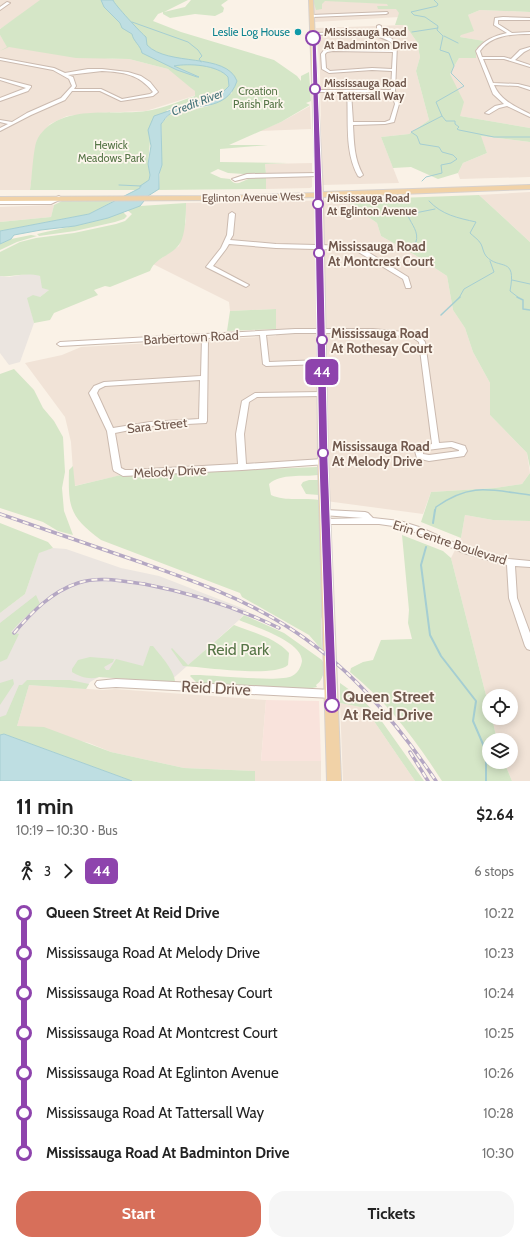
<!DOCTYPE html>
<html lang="en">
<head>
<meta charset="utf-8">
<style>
  body { margin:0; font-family:Cabin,sans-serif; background:#f6f6f6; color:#222; height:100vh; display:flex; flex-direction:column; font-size:15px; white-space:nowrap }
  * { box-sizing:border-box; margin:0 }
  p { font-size:13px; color:#767676 }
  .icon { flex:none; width:22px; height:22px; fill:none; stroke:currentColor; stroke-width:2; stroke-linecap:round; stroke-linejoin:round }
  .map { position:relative; height:781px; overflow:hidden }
  .side { display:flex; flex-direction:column; background:#fff; flex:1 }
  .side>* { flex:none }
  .badge { padding:0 8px; border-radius:6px; font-size:14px; line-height:26px }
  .controls { position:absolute; left:482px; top:689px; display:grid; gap:8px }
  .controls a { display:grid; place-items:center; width:36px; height:36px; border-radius:50%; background:#fff; box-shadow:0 2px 10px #0003; font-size:20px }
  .map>.badge { position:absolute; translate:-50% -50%; box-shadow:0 0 0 2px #fff }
  .legs { display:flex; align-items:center; gap:6px; height:44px; padding:0 16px; font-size:13px }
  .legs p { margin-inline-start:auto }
  .summary { display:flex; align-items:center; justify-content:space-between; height:68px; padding:0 16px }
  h1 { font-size:22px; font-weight:700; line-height:30px }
  .action { display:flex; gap:8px; margin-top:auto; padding:8px 16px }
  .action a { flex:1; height:46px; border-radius:16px; background:#d76f5a; color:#fff; font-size:16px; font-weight:700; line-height:46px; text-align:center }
  .action a+a { background:#f6f6f6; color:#222 }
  ul { padding:0 16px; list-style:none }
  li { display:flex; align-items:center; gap:14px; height:40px; font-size:15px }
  li i { display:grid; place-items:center; width:6px; height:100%; margin:0 5px; background:currentColor }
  li i::after { content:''; width:10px; height:10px; margin:-5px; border:3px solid; border-radius:50%; background:#fff }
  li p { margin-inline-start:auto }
  li:first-child i { background:linear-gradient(#0000 50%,currentColor 0) }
  li:last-child i { background:linear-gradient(currentColor 50%,#0000 0) }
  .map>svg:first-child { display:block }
  .residential { fill:#f1e3d7 }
  .commercial { fill:#f9e3dc }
  .industrial { fill:#ebe5e0 }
  .green { fill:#d5e6c7 }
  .water { fill:#bedee2; stroke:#a5ced2 }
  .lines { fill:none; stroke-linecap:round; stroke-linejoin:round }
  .stream-far2 { stroke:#a5ced2; stroke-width:1 }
  .stream-far1 { stroke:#a5ced2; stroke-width:1.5 }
  .stream { stroke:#a5ced2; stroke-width:2 }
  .minor-casing { stroke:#cbbaaf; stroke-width:2 }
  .major-casing { stroke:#d7d1cd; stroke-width:2 }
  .minor { fill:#fff; fill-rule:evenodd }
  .major { fill:#f1d2a7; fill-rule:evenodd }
  .rail-casing { stroke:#b4a7c3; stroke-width:3.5 }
  .rail { stroke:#fdf6ed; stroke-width:2; stroke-dasharray:6; stroke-linecap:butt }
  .line-1 { fill:#8e44ad; stroke:#fff }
  .culture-dot { fill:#0f9aa8; stroke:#fdf6ed; stroke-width:1.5 }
  .stop-1-dot { fill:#fff; stroke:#8e44ad; stroke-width:2 }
  .labels { text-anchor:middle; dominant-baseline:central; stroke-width:3.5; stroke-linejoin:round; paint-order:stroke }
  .far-culture-label { font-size:11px; fill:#0d838f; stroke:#fdf6ed; text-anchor:end }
  .far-stop-label { font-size:11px; font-weight:bold; fill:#71594e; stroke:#fdf6ed; text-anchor:start }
  .far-park-label { font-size:11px; fill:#577648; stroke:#fdf6ed }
  .far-street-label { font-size:11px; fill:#71594e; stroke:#fdf6ed }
  .far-water-label { font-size:12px; font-style:italic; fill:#47757b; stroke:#fdf6ed }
  .stop-label { font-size:13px; font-weight:bold; fill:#71594e; stroke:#fdf6ed; text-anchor:start }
  .street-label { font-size:13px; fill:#71594e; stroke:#fdf6ed }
  .near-park-label { font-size:16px; fill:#577648; stroke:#fdf6ed }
  .near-street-label { font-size:16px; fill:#71594e; stroke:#fdf6ed }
  .near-stop-label { font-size:16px; font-weight:bold; fill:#71594e; stroke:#fdf6ed; text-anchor:start }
</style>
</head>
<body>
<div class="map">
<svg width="530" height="781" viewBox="0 0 530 781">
  <rect width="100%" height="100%" fill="#faf2e7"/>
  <g class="residential">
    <polygon points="0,0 42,0 0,29"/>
    <polygon points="313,0 401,4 399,17 315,22"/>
    <polygon points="480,10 530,12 530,128 460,116 450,74 459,58 476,49 483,41 460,37 468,15"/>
    <polygon points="405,25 417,42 420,57 416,71 429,120 409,134 381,137 399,183 322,185 320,71 316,28"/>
    <polygon points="0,35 7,46 113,59 129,59 168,69 203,93 146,111 95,113 67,116 50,124 37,140 30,190 0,190"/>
    <polygon points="310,106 311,129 259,131 281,122"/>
    <polygon points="480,136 530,142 530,177 460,179 458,173 463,163 487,153"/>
    <polygon points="312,163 312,173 266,174 265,164"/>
    <polygon points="309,176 312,178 312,187 310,188 266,189 266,178"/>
    <polygon points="530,192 530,242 479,195"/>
    <polygon points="344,200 377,223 381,236 415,255 447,276 453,310 465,328 473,352 490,383 490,415 527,453 530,473 522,484 495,488 431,492 423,514 326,501 323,463 131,473 74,486 71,442 65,417 25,363 62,355 81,347 276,336 276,309 230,311 229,302 153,264 179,246 186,221 186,203"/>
    <polygon points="54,205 51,217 0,222 0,207"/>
    <polygon points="465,515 493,520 530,521 530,781 512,781 504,762 511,762 511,740 497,740 492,718 511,718 511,696 489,696 489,707 451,558 461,538"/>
    <polygon points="29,685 103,690 115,689 266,700 261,761 321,761 321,781 255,781 255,771 184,768 111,752 89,743 17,726"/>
    <polygon points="340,703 365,708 415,781 343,781"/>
  </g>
  <polygon class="commercial" points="266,700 319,701 321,761 261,761"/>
  <g class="industrial">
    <polygon points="32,273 40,276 49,290 40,297 28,298 34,323 20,362 9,365 0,353 0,276 9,277"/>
    <polygon points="53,548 66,549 121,568 159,576 247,610 239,620 169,682 99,677 90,682 86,689 29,685 17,726 0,727 0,613 25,594 39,552"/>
  </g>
  <g class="green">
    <path d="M40 0H188L164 12 185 7 191 0H228L221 5 224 8 223 12 215 16 195 14 170 18 163 14V12L158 14 153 21 181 32 274 60 297 76 301 81V76L309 72 311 101 306 103 310 105 281 122 229 145H268L220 149V162L288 163 265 164 266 174 261 175 228 173 218 169 210 173 221 178 230 179C235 187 241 182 248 179 254 177 260 178 266 178V189L158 190 159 189C160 166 163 147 161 124L169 115 209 106 232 93 230 80C229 82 230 84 229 86 225 97 179 107 167 110L150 141 148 164 150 175 149 180 137 190H30C32 180 33 145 38 138 60 103 110 116 146 111 162 109 179 101 195 96V91L191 88 168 69 129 59 76 58 9 47 0 51 7 47 0 35V29Z"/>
    <polygon points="313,0 530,0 530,12 480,10 468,15 474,31 461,35 460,37 484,41 476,49 476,58 459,58 450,74 464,102 460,116 530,128 530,142 481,136 487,153 463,163 458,173 438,179 411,167 393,168 381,137 409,134 429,120 416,71 420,57 417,42 405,25 395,25 399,13 396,9 378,9 377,6 388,6 387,4 325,1 322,4 322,9 316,10"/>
    <polygon points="479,195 530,242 530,468 527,453 490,415 490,383 473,352 465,328 453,310 447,276 415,255 381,236 377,223 344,200"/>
    <polygon points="116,200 89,214 0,231 0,222 51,217 54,205 62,201"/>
    <path d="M186 203C186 214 186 237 178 246 170 256 155 258 150 271L110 287 105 286 94 290 98 295 54 313 50 320 34 323 27 298 33 295 40 297 49 290 42 288 40 276C26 272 14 277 0 276V252L20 242 36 238 74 233 116 224 125 221 132 214 127 210 140 206Z"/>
    <path d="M123 212 127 216 124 219 115 222 75 231 39 236 37 234C66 227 95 223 123 212Z"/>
    <polygon points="31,235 37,236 17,242 0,250 0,244 11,239"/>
    <polygon points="276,309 276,329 227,331 230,311"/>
    <polygon points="14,369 34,390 43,408 54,421 63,437 65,472 62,488 64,511 73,535 58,531 43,522 0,508 0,374"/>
    <path d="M73 466 75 486 121 475 317 467 318 475C303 477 281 473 269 484L271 495C286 502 303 497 319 500L323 614 321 619 322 650 309 635 242 597 240 593 101 540C70 517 68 508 69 470Z"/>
    <polygon points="530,473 530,521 493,520 465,515 461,538 421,522 431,492 495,488 522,484"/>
    <polygon points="309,480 318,480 319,495 306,494 301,485 303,482"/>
    <polygon points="0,523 48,542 53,548 39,553 25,594 0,613"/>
    <path d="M402 535 443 551 451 558 489 707V718H492L497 740H489V762H504L512 781H442C415 739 389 704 350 672L351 668 363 662 373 660 381 640 412 639 408 623 409 610Z"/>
    <polygon points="36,595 40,604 21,621 11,632 19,634 7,659 0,662 0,623"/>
    <path d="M244 615 284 633 322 660C326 667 324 680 316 685L317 687 308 689 198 684 190 676 191 675C211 674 279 683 292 676 298 673 301 667 302 661 302 641 255 627 239 620Z"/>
    <path d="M234 625C252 632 276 638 289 653L288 665C273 678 205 667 183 666L171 649 172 648 188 665Z"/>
    <path d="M150 646H153C160 655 175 671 175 682L99 677C90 680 80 677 72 672V669L78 660 90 657 114 659 113 662 104 667 106 670H109L116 659 143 666Z"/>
    <polygon points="13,679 14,684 0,705 0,683"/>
    <polygon points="27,680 70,680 89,684 86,689 29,685 17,726 44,727 111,752 184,768 255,771 255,781 132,781 4,734 0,735 0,717 6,715 19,685 22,685"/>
    <polygon points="340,683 361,698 378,716 424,781 415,781 365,708 340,703"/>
  </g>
  <g class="water">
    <path d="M101 0H113C114 4 142 34 146 37L147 45C168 67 226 52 237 81 226 114 192 102 170 114 166 116 164 121 161 124L162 165 159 174V189L148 196 140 206 108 218 75 226 41 230 14 235 11 239 0 244V231L89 214 140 188V186L149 180 150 175 148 164 151 146 148 130 154 116 223 92 229 86 228 77C218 65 189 63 174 66L199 77H197L177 70 142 53C141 46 133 41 132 34L122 28 120 23 104 7Z"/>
    <polygon points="4,734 132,781 0,781 0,735"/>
  </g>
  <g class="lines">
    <g class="stream-far2">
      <polyline points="132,22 188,42 198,50 202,56 199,59 201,62"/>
      <polyline points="412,32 438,28"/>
      <polyline points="444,36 458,43"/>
      <polyline points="442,116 446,121 455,121 455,124 459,127 457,129 459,130 494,137 530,137"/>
      <polyline points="422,181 426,177 442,173 441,165 451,163 457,159 453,155 442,152 439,147 420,144 417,136 411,132 442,116 436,102 464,86 451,73 454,66 449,53 440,50 443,36 437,30 438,26 425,17 414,15 411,12 437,6 438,4 434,0"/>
      <polyline points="119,185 141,186"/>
      <path d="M429 201C442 215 458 218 476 222L470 233C473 236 479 240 481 244 483 248 483 252 486 256 499 271 517 255 510 291L519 298"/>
      <path d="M406 246 416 242C419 232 412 225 408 216L410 214 435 209"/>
      <polyline points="512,280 530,284"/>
      <polyline points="459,298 464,289 494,272 490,261"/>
    </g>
    <g class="stream-far1">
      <polyline points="517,297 523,300 523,309 530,310"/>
      <polyline points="441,315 460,297"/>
      <path d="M435 511 436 507C471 482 491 490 530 495"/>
    </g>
    <g class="stream">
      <polyline points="433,523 435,510"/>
      <polyline points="426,547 421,565 430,635 441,656 476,701 473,721 486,751 486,781"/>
    </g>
    <g class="minor-casing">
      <g id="minor">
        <polygon points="7,2 10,3 0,10 0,7"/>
        <polygon points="387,12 388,13 386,14 312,17 310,16 312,15"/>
        <path d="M503 17 530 18V20H498V24L512 33 530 32V34C512 34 491 35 480 51L482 57H504L511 59 520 50 530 47V49L524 52 515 60 530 65V67L504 59H483L493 83 518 84 530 87V90L518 86 494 85C500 100 516 107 530 114V117L507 106 499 108 489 114 485 113 495 106 504 104 493 94 476 51C484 40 494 36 507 33L494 25 495 18Z"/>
        <path d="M379 25 381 26V35L391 38 397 44 395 91 399 104 394 122 385 124 353 125C354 143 354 159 363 175L360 177 358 176C344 151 349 120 347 92H315L313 91 315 90H391L392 71 372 70 329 73 322 69 321 54 324 50 333 49 393 50V44C375 29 336 35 313 35L311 34 313 33 357 32 377 34V26ZM333 51 393 52 392 69 372 68 330 71 326 68 325 54 327 52ZM351 92H391L395 104 390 120 385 122H353Z"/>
        <path d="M0 58 54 68 65 73 88 69H102L128 72 141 76 150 82 158 92 153 96 121 101 100 91H72L65 100 31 115 0 131V128L8 124 0 122V120L12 122 27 113 61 98 72 86 69 79 53 70 0 60ZM102 71C123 72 139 74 153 92L150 94 122 99 101 89H74L76 86 73 77 68 75Z"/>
        <polygon points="0,78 31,86 31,87 28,91 0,101 0,98 26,88 0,80"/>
        <polygon points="318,173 320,174 320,176 247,178 235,181 232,179 247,174"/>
        <polygon points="59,196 62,198 61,199 51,204 0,204 0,200 50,200"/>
        <polygon points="232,212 235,214 233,235 230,240 276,244 356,246 363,249 408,277 411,287 410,288 406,288 403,279 355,250 276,248 229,244 226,249 213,266 249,285 246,287 206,267 221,248 227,235 229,214"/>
        <path d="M295 329H373L414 333 421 337 425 342 439 443 452 442 465 446 467 451 464 456 429 461 417 458 415 451C419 446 426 445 432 444L419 342 412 337 373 333H295L266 335 269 362 322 360 325 362 322 364 266 366 263 364 260 335 208 338 207 421 206 423 150 426 115 433 121 468 125 470H130L238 464 236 434 242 401 255 393 322 392 326 394 322 396 257 397 249 402 244 434 246 464 323 459 326 460 327 462 326 464 242 470 123 476 114 471 113 469 107 431 89 393 94 386 104 382 201 376 202 338 60 346 57 344 60 342ZM200 380 199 419 150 422 113 428 97 393 99 389 105 386ZM451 447 459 450V451L429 455 423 454V452L427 450Z"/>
        <polygon points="326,510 365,512 368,513 373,518 400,521 419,527 450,541 479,552 509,559 530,561 530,567 515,566 517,598 530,633 530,650 527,649 525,646 509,598 507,565 488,560 464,553 418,533 400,527 379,524 324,524 323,522 324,520 327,519 363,518 323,515 322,513 323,511"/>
        <polygon points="116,679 332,690 335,691 337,694 335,697 332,698 116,687 100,688 97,687 95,684 97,681"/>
      </g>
    </g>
    <g class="major-casing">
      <polygon id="major" points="309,0 313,0 323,192 530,185 530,189 323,197 328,462 341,781 327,781 318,462 316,197 224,200 0,201 0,197 224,196 316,193"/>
    </g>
    <use href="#minor" class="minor"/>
    <use href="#major" class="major"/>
    <g class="rail-casing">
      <g id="rail">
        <path d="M0 514C46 530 91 545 137 561 188 579 238 596 283 624 347 663 395 720 436 781"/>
        <path d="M14 633C32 612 51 592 78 583 99 576 122 581 144 584 191 593 236 607 279 628"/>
        <polyline points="410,752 428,781"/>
      </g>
    </g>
    <use href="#rail" class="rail"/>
  </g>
  <polygon class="line-1" points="312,37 316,38 322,187 328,462 337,705 336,708 328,708 327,705 319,462"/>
  <circle class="culture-dot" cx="298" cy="32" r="4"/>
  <g class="stop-1-dot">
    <circle cx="313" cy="38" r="7"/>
    <circle cx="315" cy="89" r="5"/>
    <circle cx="318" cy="204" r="5"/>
    <circle cx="319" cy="253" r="5"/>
    <circle cx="322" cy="340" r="5"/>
    <circle cx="323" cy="453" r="5"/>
    <circle cx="332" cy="705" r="7"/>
  </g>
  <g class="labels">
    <g class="far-culture-label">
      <text x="290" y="32">Leslie Log House</text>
    </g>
    <g class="far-stop-label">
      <text x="324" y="32">Mississauga Road<tspan x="324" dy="13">At Badminton Drive</tspan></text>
      <text x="324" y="83">Mississauga Road<tspan x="324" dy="13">At Tattersall Way</tspan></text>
      <text x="327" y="198">Mississauga Road<tspan x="327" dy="13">At Eglinton Avenue</tspan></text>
    </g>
    <g class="far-park-label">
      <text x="258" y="91">Croation<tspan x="258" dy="13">Parish Park</tspan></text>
      <text x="111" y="145">Hewick<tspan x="111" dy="13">Meadows Park</tspan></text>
    </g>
    <g class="far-street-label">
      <text transform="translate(253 197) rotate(-1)">Eglinton Avenue West</text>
    </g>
    <g class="far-water-label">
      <text transform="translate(197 102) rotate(-21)">Credit River</text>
    </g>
    <g class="stop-label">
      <text x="328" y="246">Mississauga Road<tspan x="328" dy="15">At Montcrest Court</tspan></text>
      <text x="331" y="333">Mississauga Road<tspan x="331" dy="15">At Rothesay Court</tspan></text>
      <text x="332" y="446">Mississauga Road<tspan x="332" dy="15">At Melody Drive</tspan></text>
    </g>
    <g class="street-label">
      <text transform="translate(191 337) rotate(-3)">Barbertown Road</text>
      <text transform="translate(157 425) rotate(-6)">Sara Street</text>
      <text transform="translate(170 471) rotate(-3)">Melody Drive</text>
      <text transform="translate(450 542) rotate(18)">Erin Centre Boulevard</text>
    </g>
    <g class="near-park-label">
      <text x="238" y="649">Reid Park</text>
    </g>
    <g class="near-street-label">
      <text transform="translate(216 688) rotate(3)">Reid Drive</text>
    </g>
    <g class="near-stop-label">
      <text x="343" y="696">Queen Street<tspan x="343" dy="18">At Reid Drive</tspan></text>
    </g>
  </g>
</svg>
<div class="controls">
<a><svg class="icon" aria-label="locate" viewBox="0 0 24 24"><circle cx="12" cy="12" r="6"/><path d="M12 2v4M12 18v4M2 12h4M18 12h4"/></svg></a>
<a><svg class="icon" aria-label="layers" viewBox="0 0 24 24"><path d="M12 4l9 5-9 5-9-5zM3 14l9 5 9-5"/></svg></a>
</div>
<b class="badge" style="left:322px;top:372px;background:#8e44ad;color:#fff">44</b>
</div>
<section class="side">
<div class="summary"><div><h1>11 min</h1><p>10:19 – 10:30 · Bus</p></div><b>$2.64</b></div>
<div class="legs"><svg class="icon" aria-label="walk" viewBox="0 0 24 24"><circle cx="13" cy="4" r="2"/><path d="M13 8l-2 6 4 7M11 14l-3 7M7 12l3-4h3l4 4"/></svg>3<svg class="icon" aria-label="forward" viewBox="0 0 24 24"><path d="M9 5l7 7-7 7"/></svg><b class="badge" style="background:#8e44ad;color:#fff">44</b><p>6 stops</p></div>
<ul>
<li><i style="color:#8e44ad"></i><b>Queen Street At Reid Drive</b><p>10:22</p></li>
<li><i style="color:#8e44ad"></i><span>Mississauga Road At Melody Drive</span><p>10:23</p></li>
<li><i style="color:#8e44ad"></i><span>Mississauga Road At Rothesay Court</span><p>10:24</p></li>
<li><i style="color:#8e44ad"></i><span>Mississauga Road At Montcrest Court</span><p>10:25</p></li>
<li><i style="color:#8e44ad"></i><span>Mississauga Road At Eglinton Avenue</span><p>10:26</p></li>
<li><i style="color:#8e44ad"></i><span>Mississauga Road At Tattersall Way</span><p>10:28</p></li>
<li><i style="color:#8e44ad"></i><b>Mississauga Road At Badminton Drive</b><p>10:30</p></li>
</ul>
<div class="action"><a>Start</a><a>Tickets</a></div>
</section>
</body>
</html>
